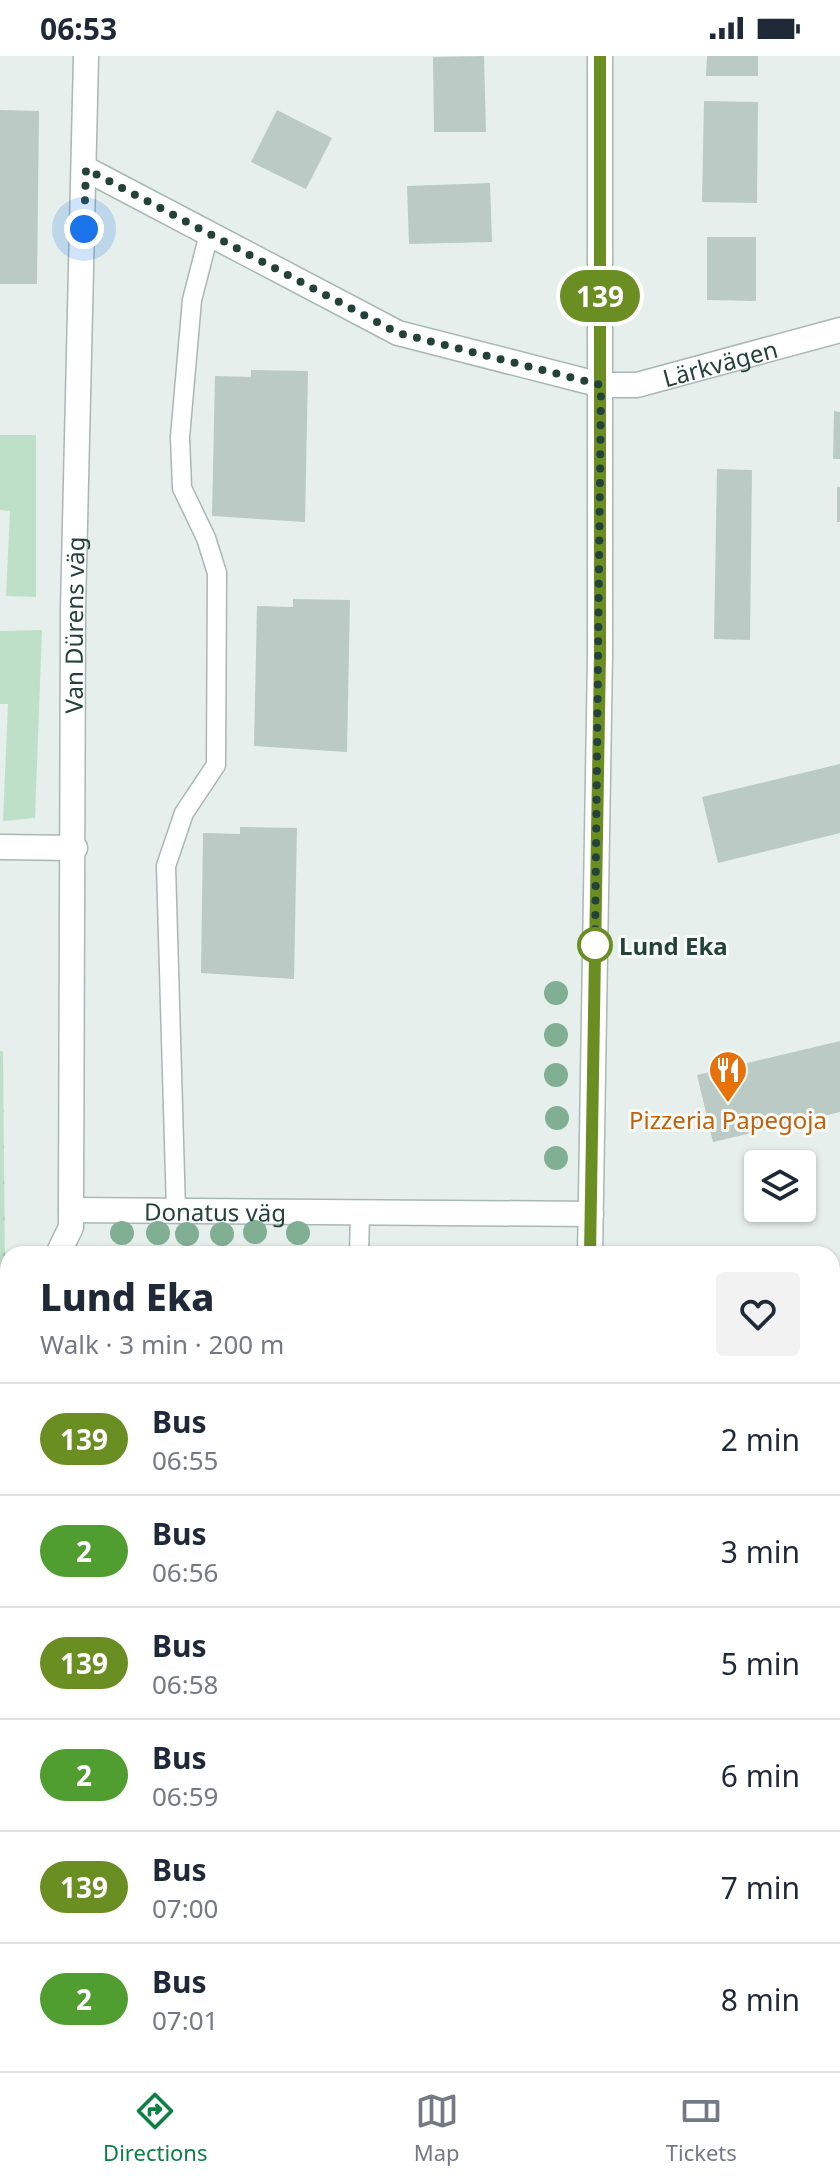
<!DOCTYPE html>
<html lang="en">
<head>
<meta charset="utf-8">
<style>
  body { margin:0; font-family:"Noto Sans",sans-serif; background:#f2f2f3; color:#1f2937; height:100vh; display:flex; flex-direction:column; font-size:30px; white-space:nowrap }
  * { box-sizing:border-box; margin:0 }
  p { font-size:26px; color:#747a83 }
  .icon { flex:none; width:44px; height:44px; fill:none; stroke:currentColor; stroke-width:2; stroke-linecap:round; stroke-linejoin:round }
  .map { position:relative; flex:1; overflow:hidden }
  .side { position:absolute; left:0px; top:1190px; width:840px; height:826px; display:flex; flex-direction:column; background:#fff; border-radius:24px 24px 0 0; box-shadow:0 2px 6px #0004 }
  .side>* { flex:none }
  .badge { padding:0 16px; border-radius:26px; font-size:28px; line-height:52px }
  .tools { position:absolute; left:744px; top:1094px; display:grid; gap:16px }
  .tools a { display:grid; place-items:center; width:72px; height:72px; border-radius:8px; background:#fff; box-shadow:0 2px 6px #0004; font-size:40px }
  .you { position:absolute; width:40px; height:40px; margin:-20px; border:6px solid #fff; border-radius:50%; background:#1a73e8; box-shadow:0 0 0 12px #1a73e833 }
  .map>.badge { position:absolute; translate:-50% -50%; box-shadow:0 0 0 4px #fff }
  .round { display:grid; place-items:center; flex:none; width:84px; height:84px; border-radius:8px; background:#f2f2f3 }
  .overview { display:flex; align-items:center; justify-content:space-between; height:136px; padding:0 40px }
  h1 { font-size:38px; font-weight:800; line-height:60px }
  ul { padding:0; list-style:none }
  li { display:flex; align-items:center; gap:24px; height:112px; padding:0 40px; border-top:2px solid #e0e1e3 }
  li div { flex:1 }
  li b { display:block; font-size:30px }
  li em { font-style:normal }
  li .badge { min-width:88px; font-weight:700; text-align:center }
  .status { display:flex; justify-content:space-between; align-items:center; height:56px; padding:0 40px; background:#fff; direction:ltr }
  .status svg { height:22px; fill:currentColor }
  .tabs { display:flex; justify-content:space-around; align-items:center; height:112px; border-top:2px solid #e0e1e3; background:#fff; font-size:22px; color:#747a83 }
  .tabs a { display:grid; justify-items:center; gap:4px }
  .tabs .on { color:#0b8043 }
  .map>svg:first-child { display:block }
  .built { fill:#d4dfda }
  .grass { fill:#bfe0c8 }
  .park { fill:url(#park-crowns) }
  .building { fill:#bbcac4 }
  .lines { fill:none; stroke-linecap:round; stroke-linejoin:round }
  .service-casing { stroke:#a8b8b2; stroke-width:21 }
  .minor-casing { stroke:#a8b8b2; stroke-width:27 }
  .tertiary-casing { stroke:#a8b8b2; stroke-width:27 }
  .service { stroke:#fff; stroke-width:18 }
  .minor { stroke:#fff; stroke-width:24 }
  .tertiary { stroke:#fff; stroke-width:24 }
  .tree { fill:#80af93 }
  .line-casing { stroke:#fff; stroke-width:18 }
  .line { stroke:#6b8e23; stroke-width:12 }
  .walk { stroke:#24423a; stroke-width:8; stroke-dasharray:0 14.4 }
  .stop-dot { fill:#fff; stroke:#6b8e23; stroke-width:4 }
  .labels { text-anchor:middle; dominant-baseline:central; stroke-width:6; stroke-linejoin:round; paint-order:stroke }
  .street-label { font-size:24px; fill:#24423a; stroke:#f7fbf9 }
  .stop-label { font-size:24px; font-weight:bold; fill:#24423a; stroke:#f7fbf9; text-anchor:start }
  .food-label { font-size:24px; fill:#c56008; stroke:#f7fbf9 }
</style>
</head>
<body>
<div class="status"><b>06:53</b><svg viewBox="0 0 49 12"><path d="M0 12V9h3v3zM5 12V6h3v6zM10 12V3h3v9zM15 12V0h3v12zM26 1h20v11H26zM47 4h2v5h-2z"/></svg></div>
<div class="map">
<svg width="840" height="2015" viewBox="0 0 840 2015">
  <defs>
    <pattern id="park-crowns" width="20" height="18" patternUnits="userSpaceOnUse" patternTransform="scale(2)"><rect width="20" height="18" fill="#bfe0c8"/><path d="M2 6a3 3 0 1 1 6 0M12 15a3 3 0 1 1 6 0" fill="none" stroke="#a4c1ad"/></pattern>
  </defs>
  <rect width="100%" height="100%" fill="#e6efeb"/>
  <polygon class="built" points="0,1914 8,1923 8,2008 78,2008 78,2015 0,2015"/>
  <g class="grass">
    <polygon points="0,379 36,379 36,541 6,540 10,455 0,454"/>
    <polygon points="42,574 35,762 3,765 8,648 0,648 0,575"/>
  </g>
  <polygon class="park" points="0,995 3,995 5,1216 0,1222"/>
  <g class="building">
    <polygon points="484,0 486,76 434,76 433,1"/>
    <polygon points="707,0 758,0 758,20 706,20"/>
    <polygon points="704,45 758,46 757,147 702,146"/>
    <polygon points="0,54 39,55 37,228 0,228"/>
    <polygon points="277,54 332,82 306,133 251,106"/>
    <polygon points="490,127 492,186 409,188 407,130"/>
    <polygon points="707,181 756,181 756,245 707,244"/>
    <polygon points="251,314 308,315 305,466 212,460 215,320 251,321"/>
    <polygon points="834,355 840,356 840,403 833,403"/>
    <polygon points="717,413 752,414 750,584 714,583"/>
    <rect x="837" y="431" width="3" height="35"/>
    <polygon points="293,543 350,544 347,696 254,690 257,550 293,551"/>
    <polygon points="840,708 840,777 718,807 702,741"/>
    <polygon points="240,771 297,772 294,923 201,917 203,777 240,778"/>
    <polygon points="840,985 840,1056 713,1086 697,1019"/>
    <polygon points="840,1262 840,1333 832,1335 832,1264"/>
    <rect x="0" y="1461" width="8" height="67"/>
    <polygon points="840,1543 840,1614 832,1616 832,1545"/>
    <polygon points="840,1822 840,1896 832,1898 832,1824"/>
    <polygon points="226,2008 423,2008 424,2015 226,2015"/>
  </g>
  <g class="lines">
    <g class="service-casing">
      <g id="service">
        <polyline points="176,1155 166,810 184,757 216,709 217,517 206,482 182,432 180,381 192,244 209,178"/>
        <polyline points="359,1198 360,1157"/>
        <polyline points="0,1793 8,1785"/>
        <polyline points="0,1980 8,1988"/>
        <polyline points="26,2008 33,2015"/>
        <polyline points="647,2008 776,2015"/>
      </g>
    </g>
    <g class="minor-casing">
      <g id="minor">
        <path id="s1" d="M86 113 398 277 601 329H637L840 274"/>
        <polyline points="0,791 75,792"/>
        <path id="s2" d="M71 1154 591 1158"/>
        <path id="s3" d="M58 1198 71 1171V1154L73 553 86 0"/>
        <polyline points="0,1266 8,1259"/>
      </g>
    </g>
    <g class="tertiary-casing">
      <g id="tertiary">
        <polyline points="590,1198 600,599 600,0"/>
        <polyline points="614,2008 616,2015"/>
      </g>
    </g>
    <use href="#service" class="service"/>
    <use href="#minor" class="minor"/>
    <use href="#tertiary" class="tertiary"/>
  </g>
  <g class="tree">
    <circle cx="556" cy="937" r="12"/>
    <circle cx="556" cy="979" r="12"/>
    <circle cx="556" cy="1019" r="12"/>
    <circle cx="557" cy="1062" r="12"/>
    <circle cx="556" cy="1102" r="12"/>
    <circle cx="255" cy="1176" r="12"/>
    <circle cx="122" cy="1177" r="12"/>
    <circle cx="158" cy="1177" r="12"/>
    <circle cx="298" cy="1177" r="12"/>
    <circle cx="187" cy="1178" r="12"/>
    <circle cx="222" cy="1178" r="12"/>
  </g>
  <g class="lines">
    <g class="line-casing">
      <polyline id="line" points="590,1198 600,599 600,0"/>
    </g>
    <use href="#line" class="line"/>
    <polyline class="walk" points="84,173 86,113 398,277 601,329 595,889"/>
  </g>
  <defs>
    <g id="restaurant-pin" transform="scale(2)"><path d="M0 17L-7.5 6A9.5 9.5 0 1 1 7.5 6Z" fill="#e8710a" stroke="#f7fbf9"/><path d="M-5-6h1v4h1v-4h1v4h1v-4h1v5L-1.5 .5V6h-2V.5L-5-1ZM5-6V6H3V1.5H1.5Q1.5-4 5-6Z" fill="#fff"/></g>
  </defs>
  <g fill-rule="evenodd">
    <use href="#restaurant-pin" x="728" y="1014"/>
  </g>
  <circle class="stop-dot" cx="595" cy="889" r="16"/>
  <g class="labels">
    <g class="street-label">
      <text stroke="none"><textPath href="#s1" startOffset="684">Lärkvägen</textPath></text>
      <text stroke="none"><textPath href="#s3" startOffset="632">Van Dürens väg</textPath></text>
      <text stroke="none"><textPath href="#s2" startOffset="144">Donatus väg</textPath></text>
    </g>
    <g class="stop-label">
      <text x="619" y="889">Lund Eka</text>
    </g>
    <g class="food-label">
      <text x="728" y="1063">Pizzeria Papegoja</text>
    </g>
  </g>
</svg>
<div class="tools">
<a><svg class="icon" aria-label="layers" viewBox="0 0 24 24"><path d="M12 4l9 5-9 5-9-5zM3 14l9 5 9-5"/></svg></a>
</div>
<div class="you" style="left:84px;top:173px"></div>
<b class="badge" style="left:600px;top:240px;background:#6b8e23;color:#fff">139</b>
<section class="side">
<div class="overview"><div><h1>Lund Eka</h1><p>Walk · 3 min · 200 m</p></div><a class="round"><svg class="icon" aria-label="heart" viewBox="0 0 24 24"><path d="M12 20l-8-8c-3-5 5-10 8-4 3-6 11-1 8 4z"/></svg></a></div>
<ul>
<li><span class="badge" style="background:#6b8e23;color:#fff">139</span><div><b>Bus</b><p>06:55</p></div><em>2 min</em></li>
<li><span class="badge" style="background:#509e2f;color:#fff">2</span><div><b>Bus</b><p>06:56</p></div><em>3 min</em></li>
<li><span class="badge" style="background:#6b8e23;color:#fff">139</span><div><b>Bus</b><p>06:58</p></div><em>5 min</em></li>
<li><span class="badge" style="background:#509e2f;color:#fff">2</span><div><b>Bus</b><p>06:59</p></div><em>6 min</em></li>
<li><span class="badge" style="background:#6b8e23;color:#fff">139</span><div><b>Bus</b><p>07:00</p></div><em>7 min</em></li>
<li><span class="badge" style="background:#509e2f;color:#fff">2</span><div><b>Bus</b><p>07:01</p></div><em>8 min</em></li>
</ul>
</section>
</div>
<nav class="tabs">
<a class="on"><svg class="icon" aria-label="directions" viewBox="0 0 24 24"><path d="M12 3l9 9-9 9-9-9zM9 14v-3h6M13 9l2 2-2 2"/></svg>Directions</a>
<a><svg class="icon" aria-label="map" viewBox="0 0 24 24"><path d="M3 6l6-2 6 2 6-2v14l-6 2-6-2-6 2zM9 4v14M15 6v14"/></svg>Map</a>
<a><svg class="icon" aria-label="tickets" viewBox="0 0 24 24"><path d="M3 7h18v10H3zM15 7v10"/></svg>Tickets</a>
</nav>
</body>
</html>
